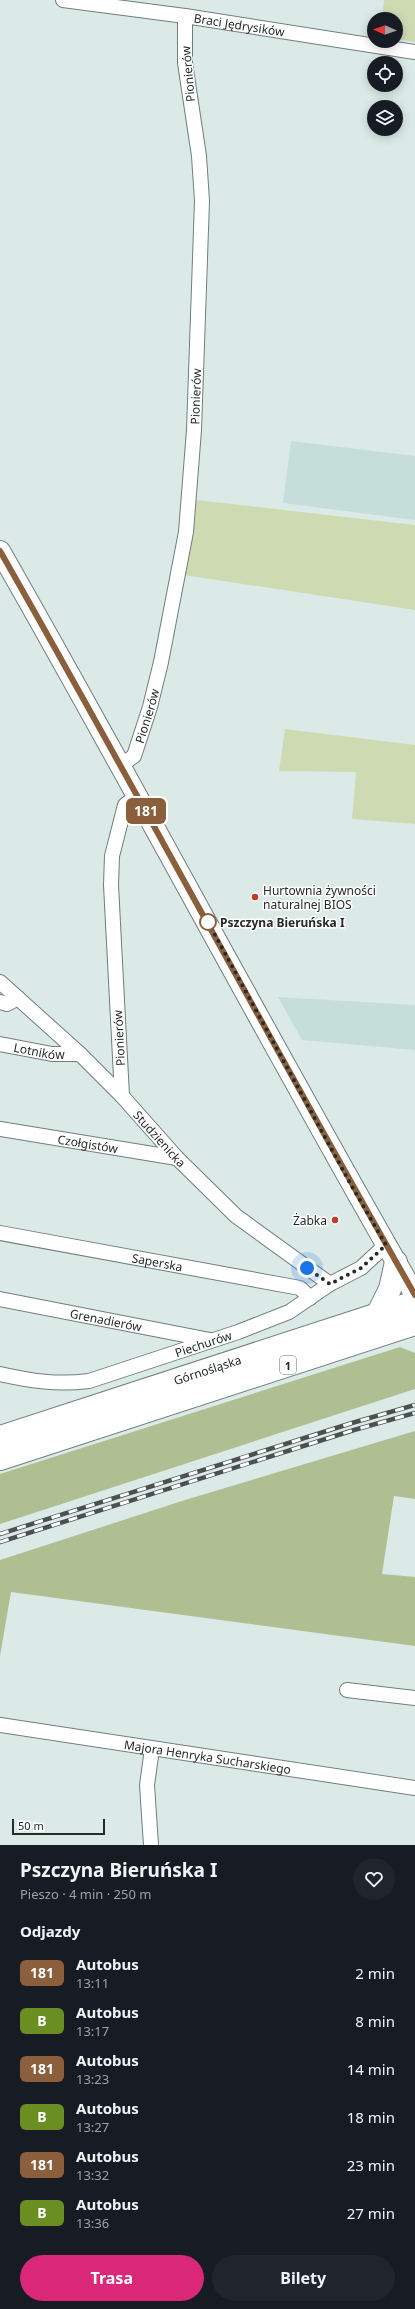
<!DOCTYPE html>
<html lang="pl">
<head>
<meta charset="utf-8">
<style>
  body { margin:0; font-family:"Noto Sans",sans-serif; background:#20242c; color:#f1f3f6; height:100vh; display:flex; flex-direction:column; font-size:15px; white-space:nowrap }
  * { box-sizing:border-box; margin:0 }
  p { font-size:13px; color:#9ea1a6 }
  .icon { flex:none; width:22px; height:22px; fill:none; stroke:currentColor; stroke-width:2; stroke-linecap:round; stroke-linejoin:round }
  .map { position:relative; height:1845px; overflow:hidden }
  .drawer { display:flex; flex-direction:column; background:#171b24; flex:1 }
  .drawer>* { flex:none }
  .badge { padding:0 8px; border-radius:6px; font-size:14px; line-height:26px }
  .needle { width:26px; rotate:272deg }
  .fabs { position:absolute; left:367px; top:12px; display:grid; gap:8px }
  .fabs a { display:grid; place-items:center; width:36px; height:36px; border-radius:50%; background:#171b24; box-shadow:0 2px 10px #0003; font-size:20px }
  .scale { position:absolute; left:12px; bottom:10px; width:93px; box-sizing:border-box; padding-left:4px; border:2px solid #262b2a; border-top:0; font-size:11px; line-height:14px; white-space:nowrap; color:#262b2a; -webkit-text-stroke:3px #fff; paint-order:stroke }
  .you { position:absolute; width:20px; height:20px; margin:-10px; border:3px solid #fff; border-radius:50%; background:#1a73e8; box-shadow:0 0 0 6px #1a73e833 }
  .map>.badge { position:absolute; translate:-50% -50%; box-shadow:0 0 0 2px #fff }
  h2 { padding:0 20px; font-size:15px; line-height:36px }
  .round { display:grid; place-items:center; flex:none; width:42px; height:42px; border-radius:21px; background:#20242c }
  .headline { display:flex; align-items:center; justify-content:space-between; height:68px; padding:0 20px }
  h1 { font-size:19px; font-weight:700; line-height:30px }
  .primary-button { display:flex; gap:8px; margin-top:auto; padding:8px 20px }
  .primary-button a { flex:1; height:46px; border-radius:24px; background:#db2777; color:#fff; font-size:16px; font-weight:700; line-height:46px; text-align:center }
  .primary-button a+a { background:#20242c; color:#f1f3f6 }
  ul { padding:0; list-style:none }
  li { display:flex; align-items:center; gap:12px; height:48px; padding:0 20px }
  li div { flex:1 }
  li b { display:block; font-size:15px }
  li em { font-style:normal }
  li .badge { min-width:44px; font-weight:700; text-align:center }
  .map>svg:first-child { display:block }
  .built { fill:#c6ded9 }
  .green { fill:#cedbb2 }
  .forest { fill:#b0bf91 }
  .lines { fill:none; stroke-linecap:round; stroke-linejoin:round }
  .minor-casing { stroke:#717e7c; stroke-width:16 }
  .secondary-casing { stroke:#717e7c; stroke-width:22 }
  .primary-casing { stroke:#717e7c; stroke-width:24 }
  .minor { stroke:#fff; stroke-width:14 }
  .secondary { stroke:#fff; stroke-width:20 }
  .primary { stroke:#fff; stroke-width:22 }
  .rail-casing { stroke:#4a514f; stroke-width:4.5 }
  .rail { stroke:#fff; stroke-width:3; stroke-dasharray:9; stroke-linecap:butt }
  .line-casing { stroke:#fff; stroke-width:9 }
  .line { stroke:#8b5e3c; stroke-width:6 }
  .walk { stroke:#262b2a; stroke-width:4; stroke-dasharray:0 7.2 }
  .poi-dot { fill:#c5382a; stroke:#fff; stroke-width:1.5 }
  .stop-dot { fill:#fff; stroke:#8b5e3c; stroke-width:2 }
  .labels { text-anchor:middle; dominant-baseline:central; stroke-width:3; stroke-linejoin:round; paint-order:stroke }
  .shield { fill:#fff; stroke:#676b6a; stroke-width:1 }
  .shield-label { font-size:11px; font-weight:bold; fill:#262b2a }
  .street-label { font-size:12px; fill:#262b2a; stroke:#fff }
  .poi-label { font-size:12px; fill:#262b2a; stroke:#fff; text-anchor:start }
  .stop-label { font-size:12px; font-weight:bold; fill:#262b2a; stroke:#fff; text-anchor:start }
</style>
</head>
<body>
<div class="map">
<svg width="415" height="1845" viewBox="0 0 415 1845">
  <rect width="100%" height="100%" fill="#dbeae7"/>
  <g class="built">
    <polygon points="291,441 415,456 415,520 283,503"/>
    <polygon points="278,997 415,1005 415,1050 302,1040"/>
  </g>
  <g class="green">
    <polygon points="384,0 415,0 415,42 396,39 396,19 382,19"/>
    <polygon points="196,500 415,525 415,610 184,575"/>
    <polygon points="285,729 415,745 415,824 352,819 356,772 279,771"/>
  </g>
  <g class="forest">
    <polygon points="400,1347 415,1353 415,1389 0,1524 0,1474"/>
    <polygon points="415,1431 415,1499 394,1496 382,1574 415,1577 415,1646 11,1592 0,1656 0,1560 185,1500"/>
  </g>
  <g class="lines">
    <g class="minor-casing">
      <g id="minor">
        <path id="s1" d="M63 0 185 16 415 52"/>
        <path id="s2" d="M121 765 134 756 150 707 161 662 186 532 194 430 202 201 199 156 185 63V16"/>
        <path id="s3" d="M0 982 80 1054 122 1096 177 1158 236 1216 330 1284"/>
        <polyline points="0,1002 7,1004 18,998"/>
        <path id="s4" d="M0 1044 52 1054H80"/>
        <polyline points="122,1096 111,885 112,856 125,805 137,796"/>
        <path id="s5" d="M0 1129 177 1158"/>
        <path id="s6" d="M0 1233 300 1288 310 1298"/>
        <path id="s7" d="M0 1299 210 1340"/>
        <path id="s8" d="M0 1374C32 1381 56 1385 89 1381L238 1332 289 1312 330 1284 361 1268 386 1245"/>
        <polyline points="347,1690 415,1698"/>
        <path id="s9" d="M0 1725 415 1788"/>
        <polyline points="151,1845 147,1785 152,1749"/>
      </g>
    </g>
    <g class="secondary-casing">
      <path id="secondary" d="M0 551C141 798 273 1049 415 1295"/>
    </g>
    <g class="primary-casing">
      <g id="primary">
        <polyline points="378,1313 390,1289 396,1262"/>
        <path id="s10" d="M0 1437 415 1302"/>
        <polyline points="0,1459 415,1324"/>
      </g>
    </g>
    <use href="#minor" class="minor"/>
    <use href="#secondary" class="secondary"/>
    <use href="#primary" class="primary"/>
    <g class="rail-casing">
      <g id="rail">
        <polyline points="0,1534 352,1423 415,1405"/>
        <polyline points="0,1542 354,1430 415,1413"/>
      </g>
    </g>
    <use href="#rail" class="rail"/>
  </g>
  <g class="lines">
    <g class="line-casing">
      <path id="line" d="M0 551C141 798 274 1049 415 1295"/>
    </g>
    <use href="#line" class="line"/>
    <polyline class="walk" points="208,922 351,1185 386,1245 361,1268 330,1284 307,1268"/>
  </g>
  <g class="poi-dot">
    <circle cx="255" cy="897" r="4"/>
    <circle cx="335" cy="1220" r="4"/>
  </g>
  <circle class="stop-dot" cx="208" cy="922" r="8"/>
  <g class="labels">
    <rect class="shield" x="280" y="1356" width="16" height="18" rx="3"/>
    <g class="shield-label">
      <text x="288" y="1365">1</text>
    </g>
    <g class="street-label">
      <text stroke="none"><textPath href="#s1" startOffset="178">Braci Jędrysików</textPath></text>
      <text transform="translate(188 74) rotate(-95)">Pionierów</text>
      <text stroke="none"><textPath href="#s2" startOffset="382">Pionierów</textPath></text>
      <text stroke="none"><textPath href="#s2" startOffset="58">Pionierów</textPath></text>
      <text transform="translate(119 1038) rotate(-93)">Pionierów</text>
      <text stroke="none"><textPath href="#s4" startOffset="40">Lotników</textPath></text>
      <text stroke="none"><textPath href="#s3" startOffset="224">Studzienicka</textPath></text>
      <text stroke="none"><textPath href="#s5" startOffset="89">Czołgistów</textPath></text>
      <text stroke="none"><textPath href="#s6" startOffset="160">Saperska</textPath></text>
      <text stroke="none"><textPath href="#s7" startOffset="108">Grenadierów</textPath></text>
      <text stroke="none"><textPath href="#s8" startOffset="210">Piechurów</textPath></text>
      <text stroke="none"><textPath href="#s10" startOffset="218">Górnośląska</textPath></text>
      <text stroke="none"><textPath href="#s9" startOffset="210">Majora Henryka Sucharskiego</textPath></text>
    </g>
    <g class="poi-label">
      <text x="263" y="890">Hurtownia żywności<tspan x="263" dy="14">naturalnej BIOS</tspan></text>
      <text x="327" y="1220" text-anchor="end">Żabka</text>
    </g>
    <g class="stop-label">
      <text x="220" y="922">Pszczyna Bieruńska I</text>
    </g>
  </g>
</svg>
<div class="fabs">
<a><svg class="needle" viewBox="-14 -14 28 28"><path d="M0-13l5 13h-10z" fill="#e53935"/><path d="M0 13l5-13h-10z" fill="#9ea1a6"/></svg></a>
<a><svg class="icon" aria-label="locate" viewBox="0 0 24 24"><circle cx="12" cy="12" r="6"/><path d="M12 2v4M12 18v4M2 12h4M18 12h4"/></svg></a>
<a><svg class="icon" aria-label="layers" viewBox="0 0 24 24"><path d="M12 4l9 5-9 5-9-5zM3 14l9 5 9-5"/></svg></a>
</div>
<div class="scale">50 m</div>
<div class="you" style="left:307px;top:1268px"></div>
<b class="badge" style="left:146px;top:811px;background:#8b5e3c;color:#fff">181</b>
</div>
<section class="drawer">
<div class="headline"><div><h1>Pszczyna Bieruńska I</h1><p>Pieszo · 4 min · 250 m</p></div><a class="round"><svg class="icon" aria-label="heart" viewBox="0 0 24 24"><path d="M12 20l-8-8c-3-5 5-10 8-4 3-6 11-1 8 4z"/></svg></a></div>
<h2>Odjazdy</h2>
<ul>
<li><span class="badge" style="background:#8b5e3c;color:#fff">181</span><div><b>Autobus</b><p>13:11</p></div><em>2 min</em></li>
<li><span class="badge" style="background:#6b8e23;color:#fff">B</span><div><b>Autobus</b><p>13:17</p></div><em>8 min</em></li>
<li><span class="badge" style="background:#8b5e3c;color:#fff">181</span><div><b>Autobus</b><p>13:23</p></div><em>14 min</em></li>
<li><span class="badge" style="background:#6b8e23;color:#fff">B</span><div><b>Autobus</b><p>13:27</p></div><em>18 min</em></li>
<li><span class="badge" style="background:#8b5e3c;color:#fff">181</span><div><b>Autobus</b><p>13:32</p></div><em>23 min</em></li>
<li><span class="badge" style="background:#6b8e23;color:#fff">B</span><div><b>Autobus</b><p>13:36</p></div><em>27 min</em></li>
</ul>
<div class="primary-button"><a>Trasa</a><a>Bilety</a></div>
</section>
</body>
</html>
